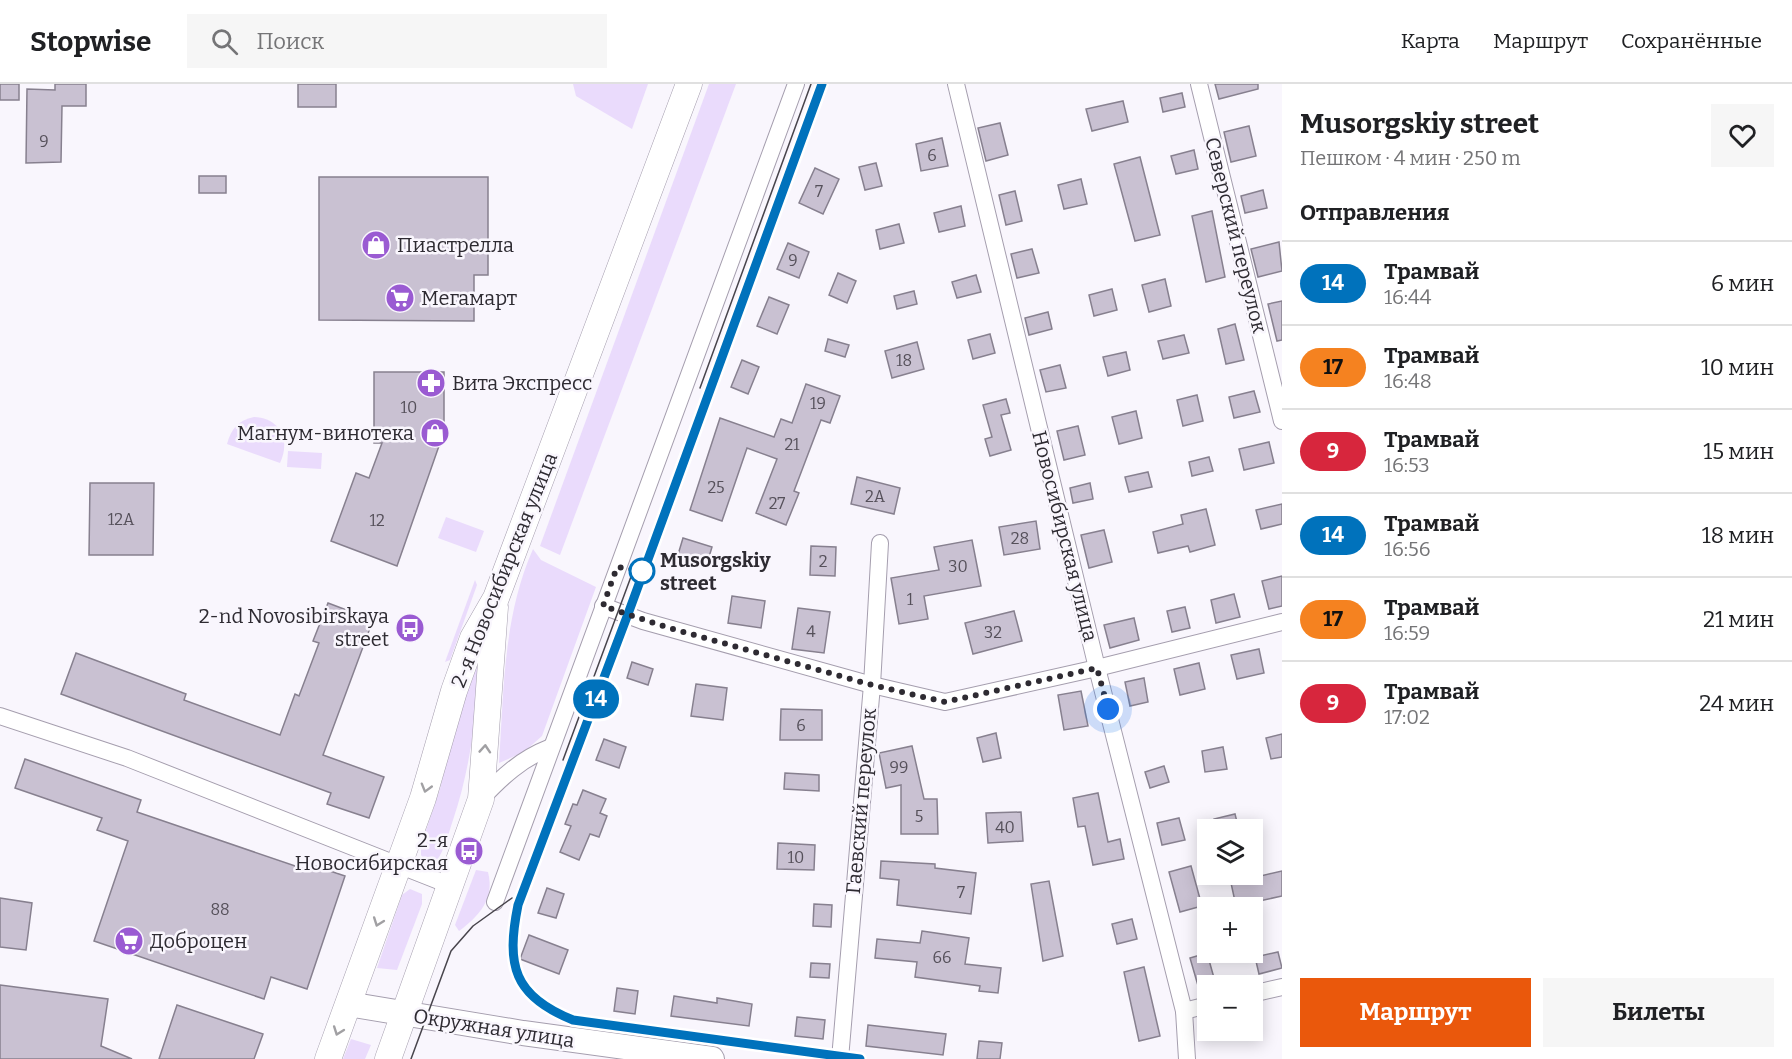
<!DOCTYPE html>
<html lang="ru">
<head>
<meta charset="utf-8">
<style>
  body { margin:0; font-family:Bitter,serif; background:#f6f6f6; color:#202124; height:100vh; display:flex; flex-direction:column; font-size:22px; white-space:nowrap }
  * { box-sizing:border-box; margin:0 }
  p { font-size:20px; color:#757577 }
  .icon { flex:none; width:33px; height:33px; fill:none; stroke:currentColor; stroke-width:2; stroke-linecap:round; stroke-linejoin:round }
  .map { position:relative; flex:1; overflow:hidden }
  .side { display:flex; flex-direction:column; background:#fff; width:510px }
  .side>* { flex:none }
  .badge { padding:0 12px; border-radius:20px; font-size:21px; line-height:39px }
  .buttons { position:absolute; left:1197px; top:735px; display:grid; gap:12px }
  .buttons a { display:grid; place-items:center; width:66px; height:66px; border-radius:0px; background:#fff; box-shadow:0 3px 15px #0003; font-size:30px }
  .you { position:absolute; width:30px; height:30px; margin:-15px; border:4px solid #fff; border-radius:50%; background:#1a73e8; box-shadow:0 0 0 9px #1a73e833 }
  .map>.badge { position:absolute; translate:-50% -50%; box-shadow:0 0 0 3px #fff }
  h2 { padding:0 18px; font-size:22px; line-height:54px }
  .round { display:grid; place-items:center; flex:none; width:63px; height:63px; border-radius:0px; background:#f6f6f6 }
  .summary { display:flex; align-items:center; justify-content:space-between; height:102px; padding:0 18px }
  h1 { font-size:28px; font-weight:700; line-height:45px }
  .primary-button { display:flex; gap:12px; margin-top:auto; padding:12px 18px }
  .primary-button a { flex:1; height:69px; border-radius:0px; background:#ea580c; color:#fff; font-size:24px; font-weight:700; line-height:69px; text-align:center }
  .primary-button a+a { background:#f6f6f6; color:#202124 }
  ul { padding:0; list-style:none }
  li { display:flex; align-items:center; gap:18px; height:84px; padding:0 18px; border-top:2px solid #e0e0e0 }
  li div { flex:1 }
  li b { display:block; font-size:22px }
  li em { font-style:normal }
  li .badge { min-width:66px; font-weight:700; text-align:center }
  header { display:flex; align-items:center; gap:36px; box-sizing:border-box; height:84px; padding:0 30px; background:#fff; border-bottom:2px solid #e0e0e0 }
  header strong { font-size:28px }
  nav { display:flex; gap:33px; margin-inline-start:auto; font-size:21px }
  .search { width:420px; height:54px; background:#f6f6f6; display:flex; align-items:center; gap:15px; box-sizing:border-box; padding:0 21px; border-radius:0px; color:#757577; font-size:22px }
  main { display:flex; flex:1; min-height:0 }
  .map>svg:first-child { display:block }
  .green { fill:#eadbfc }
  .building { fill:#c9c1d2; stroke:#87808f; stroke-width:1.5 }
  .lines { fill:none; stroke-linecap:round; stroke-linejoin:round }
  .street-casing { stroke:#a59eae; stroke-width:18 }
  .secondary-casing { stroke:#a59eae; stroke-width:26 }
  .primary-casing { stroke:#a59eae; stroke-width:27 }
  .street { stroke:#fff; stroke-width:16 }
  .secondary { stroke:#fff; stroke-width:24 }
  .primary { stroke:#fff; stroke-width:26 }
  .tram { stroke:#48454c; stroke-width:1.5 }
  .oneway { stroke:#a1a0a3 }
  .line-casing { stroke:#fff; stroke-width:14 }
  .line { stroke:#0072bc; stroke-width:9 }
  .walk { stroke:#2e2b32; stroke-width:6; stroke-dasharray:0 10.8 }
  .stop-dot { fill:#fff; stroke:#0072bc; stroke-width:3 }
  .labels { text-anchor:middle; dominant-baseline:central; stroke-width:5; stroke-linejoin:round; paint-order:stroke }
  .number-label { font-size:16px; fill:#55505a }
  .street-label { font-size:20px; fill:#2e2b32; stroke:#f9f6fd }
  .poi-label { font-size:20px; fill:#2e2b32; stroke:#f9f6fd; text-anchor:start }
  .stop-label { font-size:20px; font-weight:bold; fill:#2e2b32; stroke:#f9f6fd; text-anchor:start }
</style>
</head>
<body>
<header>
<strong>Stopwise</strong>
<div class="search"><svg class="icon" aria-label="search" viewBox="0 0 24 24"><circle cx="10" cy="10" r="6"/><path d="M15 15l6 6"/></svg>Поиск</div>
<nav><a>Карта</a><a>Маршрут</a><a>Сохранённые</a></nav>
</header>
<main>
<div class="map">
<svg width="1282" height="975" viewBox="0 0 1282 975">
  <rect width="100%" height="100%" fill="#f9f6fd"/>
  <g class="green">
    <polygon points="573,0 648,0 632,45 576,12"/>
    <polygon points="709,0 736,0 560,471 540,462"/>
    <path d="M254 333C280 334 291 356 280 379L227 360C231 345 238 336 254 333Z"/>
    <polygon points="288,367 322,369 321,385 287,383"/>
    <polygon points="446,433 484,447 476,468 438,454"/>
    <path d="M533 465 541 476 596 503 542 652 524 668 499 679C504 606 503 533 533 465Z"/>
    <polygon points="475,496 477,501 450,576 445,578"/>
    <path d="M484 545C478 610 474 674 453 736 448 751 445 765 436 778L425 777 421 771V761L440 705 454 644Z"/>
    <path d="M476 786 488 788C495 815 479 832 459 847L455 841Z"/>
    <polygon points="410,805 422,810 422,820 397,886 377,884 402,811"/>
    <polygon points="351,955 371,961 365,975 343,975"/>
  </g>
  <g class="building">
    <rect x="0" y="0" width="19" height="16"/>
    <polygon points="55,0 86,0 86,22 62,22 61,78 26,79 27,5 55,6"/>
    <rect x="298" y="0" width="38" height="23"/>
    <polygon points="1215,0 1258,0 1258,5 1219,15"/>
    <polygon points="1182,9 1185,23 1163,28 1160,14"/>
    <polygon points="1123,17 1128,38 1092,47 1086,25"/>
    <polygon points="1000,39 1008,71 986,77 978,44"/>
    <polygon points="1249,42 1256,72 1231,78 1224,48"/>
    <polygon points="942,54 948,82 921,87 916,60"/>
    <polygon points="1194,66 1198,85 1176,90 1171,72"/>
    <polygon points="1140,73 1160,151 1135,157 1114,80"/>
    <polygon points="876,79 882,102 865,106 859,83"/>
    <polygon points="815,84 839,95 823,130 799,119"/>
    <rect x="199" y="92" width="27" height="17"/>
    <polygon points="319,93 488,93 488,191 474,191 474,237 319,236"/>
    <polygon points="1081,95 1087,120 1064,125 1058,101"/>
    <polygon points="1263,106 1267,124 1245,129 1241,112"/>
    <polygon points="1015,107 1022,137 1006,141 999,111"/>
    <polygon points="961,122 965,142 939,148 934,129"/>
    <polygon points="1212,127 1225,193 1206,198 1192,132"/>
    <polygon points="899,140 904,159 880,165 876,146"/>
    <polygon points="1279,158 1282,187 1258,193 1251,165"/>
    <polygon points="788,159 809,168 799,194 777,185"/>
    <polygon points="1032,165 1039,189 1017,194 1011,170"/>
    <polygon points="838,189 856,197 847,219 829,211"/>
    <polygon points="976,191 981,208 957,214 952,198"/>
    <polygon points="1165,195 1171,222 1149,228 1142,201"/>
    <polygon points="1112,205 1117,226 1094,232 1089,211"/>
    <polygon points="914,207 917,220 897,225 894,212"/>
    <polygon points="769,213 789,221 777,250 757,242"/>
    <polygon points="1282,217 1282,256 1277,257 1268,220"/>
    <polygon points="1048,228 1052,245 1029,251 1025,234"/>
    <polygon points="1235,240 1244,276 1226,280 1218,245"/>
    <polygon points="990,250 995,269 973,275 968,256"/>
    <polygon points="1184,251 1189,269 1163,275 1158,257"/>
    <polygon points="828,255 849,261 845,273 825,267"/>
    <polygon points="917,258 924,285 892,294 885,267"/>
    <polygon points="1126,268 1130,286 1108,292 1103,273"/>
    <polygon points="742,276 759,283 748,310 731,303"/>
    <polygon points="1060,281 1066,304 1046,308 1040,286"/>
    <polygon points="374,288 444,288 444,359 440,359 397,482 331,457 356,389 369,394 382,359 374,359"/>
    <polygon points="806,300 840,312 830,339 821,336 794,407 799,409 786,441 756,429 777,375 747,364 722,437 690,426 720,334 774,353 781,335 792,339"/>
    <polygon points="1254,307 1260,328 1234,334 1229,313"/>
    <polygon points="1197,311 1203,337 1183,342 1177,316"/>
    <polygon points="1006,315 1010,329 1001,331 1011,366 990,372 985,355 992,353 983,321"/>
    <polygon points="1136,327 1142,354 1119,360 1112,333"/>
    <polygon points="1078,342 1085,371 1064,376 1057,347"/>
    <polygon points="1269,358 1274,379 1244,386 1239,365"/>
    <polygon points="1209,373 1213,387 1192,392 1189,378"/>
    <polygon points="1148,388 1152,403 1129,408 1125,393"/>
    <polygon points="857,393 900,404 894,430 851,420"/>
    <polygon points="90,399 154,399 153,471 89,471"/>
    <polygon points="1090,399 1093,415 1073,419 1070,404"/>
    <polygon points="1282,420 1282,440 1261,445 1256,426"/>
    <polygon points="1206,425 1215,461 1190,468 1188,462 1158,469 1153,448 1183,440 1181,431"/>
    <polygon points="1036,437 1040,465 1004,471 999,443"/>
    <polygon points="1104,446 1112,478 1089,484 1081,451"/>
    <polygon points="683,454 712,463 706,483 677,474"/>
    <polygon points="972,456 981,502 924,512 928,535 899,540 891,494 939,486 934,463"/>
    <polygon points="811,462 836,463 835,492 810,491"/>
    <polygon points="1282,492 1282,522 1269,525 1262,497"/>
    <polygon points="1234,510 1240,533 1216,539 1211,516"/>
    <polygon points="732,512 765,517 761,544 728,539"/>
    <polygon points="328,519 373,536 323,671 384,693 369,734 327,720 331,709 61,610 76,569 186,610 184,616 280,651 295,610 299,612 319,559 313,557"/>
    <polygon points="1185,523 1190,544 1172,548 1167,527"/>
    <polygon points="798,524 830,528 824,569 792,565"/>
    <polygon points="1014,527 1022,557 973,570 965,539"/>
    <polygon points="1134,534 1139,556 1110,564 1104,541"/>
    <polygon points="1259,565 1264,589 1237,595 1231,571"/>
    <polygon points="632,578 653,585 648,601 627,594"/>
    <polygon points="1199,579 1205,605 1180,611 1174,585"/>
    <polygon points="1144,594 1148,618 1130,622 1125,598"/>
    <polygon points="696,600 727,604 723,636 691,632"/>
    <polygon points="1081,607 1088,642 1064,646 1058,611"/>
    <polygon points="781,625 822,626 822,656 780,656"/>
    <polygon points="996,649 1001,674 983,678 977,654"/>
    <polygon points="1282,650 1282,673 1271,675 1266,654"/>
    <polygon points="604,655 626,663 619,684 596,676"/>
    <polygon points="912,662 924,715 937,715 938,750 901,750 901,701 886,704 879,669"/>
    <polygon points="1223,663 1227,685 1205,688 1202,667"/>
    <polygon points="25,675 141,716 137,728 307,786 309,780 345,792 307,905 271,893 264,915 94,857 128,757 97,746 102,734 15,704"/>
    <polygon points="1164,682 1169,698 1150,704 1145,688"/>
    <polygon points="785,689 819,691 819,707 784,705"/>
    <polygon points="583,706 606,715 600,729 607,732 599,753 590,750 579,776 560,768 571,742 565,740 573,720 577,721"/>
    <polygon points="1098,709 1108,758 1120,755 1124,775 1093,781 1085,742 1078,743 1073,714"/>
    <polygon points="1021,728 1023,757 988,759 986,729"/>
    <polygon points="1235,730 1239,746 1217,746 1214,735"/>
    <polygon points="1179,734 1185,756 1162,761 1157,739"/>
    <polygon points="778,759 815,761 814,786 777,785"/>
    <polygon points="881,777 935,780 935,784 976,789 971,830 897,821 899,796 880,794"/>
    <polygon points="1191,782 1202,822 1180,828 1169,788"/>
    <polygon points="1282,787 1282,812 1236,822 1231,799"/>
    <polygon points="1049,797 1063,872 1043,877 1031,800"/>
    <polygon points="547,804 564,810 556,834 538,829"/>
    <polygon points="0,814 32,819 26,866 0,863"/>
    <polygon points="814,820 832,821 831,843 813,842"/>
    <polygon points="1132,835 1137,855 1117,860 1112,840"/>
    <polygon points="922,847 969,854 965,880 1001,884 998,909 979,907 980,902 915,893 917,878 875,874 877,855 920,859"/>
    <polygon points="529,851 568,866 559,890 520,875"/>
    <polygon points="1278,868 1282,884 1259,890 1255,873"/>
    <polygon points="1207,869 1216,901 1199,905 1190,874"/>
    <polygon points="811,879 830,880 829,894 810,893"/>
    <polygon points="1144,883 1160,952 1139,957 1124,888"/>
    <polygon points="0,901 108,915 101,962 132,975 0,975"/>
    <polygon points="617,904 638,907 635,930 614,927"/>
    <polygon points="674,912 717,919 717,914 752,920 749,942 671,932"/>
    <polygon points="177,921 263,950 254,975 159,975"/>
    <polygon points="797,933 825,936 823,955 795,952"/>
    <polygon points="868,941 946,950 943,971 866,962"/>
    <polygon points="979,957 1002,959 1000,975 977,975"/>
  </g>
  <g class="lines">
    <g class="street-casing">
      <g id="street">
        <polyline points="956,0 1097,584 1184,927 1187,975"/>
        <polyline points="1199,0 1282,337"/>
        <polyline points="603,522 643,537 872,601 945,618 1097,584 1282,538"/>
        <polyline points="0,632 127,674 449,801"/>
        <path d="M481 715C502 693 521 675 549 664"/>
        <polyline points="495,818 796,0"/>
        <polyline points="1252,910 1282,903"/>
        <polyline points="1184,927 1208,921"/>
        <polyline points="840,975 872,601 880,459"/>
      </g>
    </g>
    <g class="secondary-casing">
      <polyline id="secondary" points="348,920 523,949 712,975"/>
    </g>
    <g class="primary-casing">
      <g id="primary">
        <polyline points="328,975 423,714 454,607 473,554 496,514 689,0"/>
        <polyline points="388,975 481,715 495,523"/>
      </g>
    </g>
    <use href="#street" class="street"/>
    <use href="#secondary" class="secondary"/>
    <use href="#primary" class="primary"/>
    <g class="tram">
      <path d="M822 0 628 530 518 821C505 880 513 912 574 936L860 975"/>
      <polyline points="700,304 811,0"/>
      <polyline points="563,676 632,490"/>
      <polyline points="411,975 451,867 473,842 512,814"/>
    </g>
  </g>
  <defs><path id="oneway-chevron" d="M-2-3.5L2.5 0L-2 3.5" fill="none" stroke-width="1.6" stroke-linecap="round" stroke-linejoin="round" transform="scale(1.5)"/></defs>
  <g class="oneway">
    <use href="#oneway-chevron" transform="translate(485 665) rotate(-86)"/>
    <use href="#oneway-chevron" transform="translate(426 704) rotate(106)"/>
    <use href="#oneway-chevron" transform="translate(378 838) rotate(110)"/>
    <use href="#oneway-chevron" transform="translate(338 947) rotate(110)"/>
  </g>
  <g class="lines">
    <g class="line-casing">
      <path id="line" d="M822 0 628 530 518 821C506 881 513 912 573 936L860 975"/>
    </g>
    <use href="#line" class="line"/>
    <polyline class="walk" points="642,487 617,483 603,522 666,543 872,601 945,618 1097,584 1108,625"/>
  </g>
  <defs>
    <g id="shop-disc" transform="scale(1.5)"><circle r="9.5" fill="#9a5bd2" stroke="#f9f6fd"/><path d="M-5-2.5h2.3a2.7 3.5 0 0 1 5.4 0H5L5.5 6h-11ZM-1.5-2.5h3a1.5 2.3 0 0 0-3 0Z" fill="#fff"/></g>
    <g id="supermarket-disc" transform="scale(1.5)"><circle r="9.5" fill="#9a5bd2" stroke="#f9f6fd"/><path d="M-6-5.5h2.5l.6 2H6L4.5 2H-2.5L-4.4-4H-6ZM-1.5 3.2a1.3 1.3 0 1 0 .1 0ZM3 3.2a1.3 1.3 0 1 0 .1 0Z" fill="#fff"/></g>
    <g id="pharmacy-disc" transform="scale(1.5)"><circle r="9.5" fill="#9a5bd2" stroke="#f9f6fd"/><path d="M-2-6h4v4h4v4h-4v4h-4v-4h-4v-4h4Z" fill="#fff"/></g>
    <g id="bus-disc" transform="scale(1.5)"><circle r="9.5" fill="#9a5bd2" stroke="#f9f6fd"/><path d="M-5-6H5V4H4V6H2V4H-2V6H-4V4H-5ZM-3.5-4V0h7V-4ZM-3.5 1.2v1.5H-2V1.2ZM2 1.2v1.5H3.5V1.2Z" fill="#fff"/></g>
  </defs>
  <g fill-rule="evenodd">
    <use href="#shop-disc" x="376" y="161"/>
    <use href="#supermarket-disc" x="400" y="214"/>
    <use href="#pharmacy-disc" x="431" y="299"/>
    <use href="#shop-disc" x="435" y="349"/>
    <use href="#bus-disc" x="410" y="544"/>
    <use href="#bus-disc" x="469" y="767"/>
    <use href="#supermarket-disc" x="129" y="857"/>
  </g>
  <circle class="stop-dot" cx="642" cy="487" r="12"/>
  <g class="labels">
    <g class="number-label">
      <text x="44" y="57">9</text>
      <text x="932" y="71">6</text>
      <text x="819" y="107">7</text>
      <text x="793" y="176">9</text>
      <text x="904" y="276">18</text>
      <text x="818" y="319">19</text>
      <text x="409" y="323">10</text>
      <text x="792" y="360">21</text>
      <text x="716" y="403">25</text>
      <text x="875" y="412">2А</text>
      <text x="777" y="419">27</text>
      <text x="121" y="435">12А</text>
      <text x="377" y="436">12</text>
      <text x="1020" y="454">28</text>
      <text x="823" y="477">2</text>
      <text x="958" y="482">30</text>
      <text x="910" y="515">1</text>
      <text x="811" y="547">4</text>
      <text x="993" y="548">32</text>
      <text x="801" y="641">6</text>
      <text x="899" y="683">99</text>
      <text x="919" y="732">5</text>
      <text x="1005" y="743">40</text>
      <text x="796" y="773">10</text>
      <text x="961" y="808">7</text>
      <text x="220" y="825">88</text>
      <text x="942" y="873">66</text>
    </g>
    <g class="street-label">
      <text transform="translate(1236 151) rotate(76)">Северский переулок</text>
      <text transform="translate(1065 452) rotate(76)">Новосибирская улица</text>
      <text transform="translate(504 486) rotate(-68)">2-я Новосибирская улица</text>
      <text transform="translate(861 717) rotate(-85)">Гаевский переулок</text>
      <text transform="translate(494 944) rotate(9)">Окружная улица</text>
    </g>
    <g class="poi-label">
      <text x="397" y="161">Пиастрелла</text>
      <text x="421" y="214">Мегамарт</text>
      <text x="452" y="299">Вита Экспресс</text>
      <text x="414" y="349" text-anchor="end">Магнум-винотека</text>
      <text x="389" y="532" text-anchor="end">2-nd Novosibirskaya<tspan x="389" dy="23">street</tspan></text>
      <text x="448" y="756" text-anchor="end">2-я<tspan x="448" dy="23">Новосибирская</tspan></text>
      <text x="150" y="857">Доброцен</text>
    </g>
    <g class="stop-label">
      <text x="660" y="476">Musorgskiy<tspan x="660" dy="23">street</tspan></text>
    </g>
  </g>
</svg>
<div class="buttons">
<a><svg class="icon" aria-label="layers" viewBox="0 0 24 24"><path d="M12 4l9 5-9 5-9-5zM3 14l9 5 9-5"/></svg></a>
<a>+</a>
<a>−</a>
</div>
<div class="you" style="left:1108px;top:625px"></div>
<b class="badge" style="left:596px;top:615px;background:#0072bc;color:#fff">14</b>
</div>
<section class="side">
<div class="summary"><div><h1>Musorgskiy street</h1><p>Пешком · 4 мин · 250 m</p></div><a class="round"><svg class="icon" aria-label="heart" viewBox="0 0 24 24"><path d="M12 20l-8-8c-3-5 5-10 8-4 3-6 11-1 8 4z"/></svg></a></div>
<h2>Отправления</h2>
<ul>
<li><span class="badge" style="background:#0072bc;color:#fff">14</span><div><b>Трамвай</b><p>16:44</p></div><em>6 мин</em></li>
<li><span class="badge" style="background:#f58220;color:#111">17</span><div><b>Трамвай</b><p>16:48</p></div><em>10 мин</em></li>
<li><span class="badge" style="background:#d7263d;color:#fff">9</span><div><b>Трамвай</b><p>16:53</p></div><em>15 мин</em></li>
<li><span class="badge" style="background:#0072bc;color:#fff">14</span><div><b>Трамвай</b><p>16:56</p></div><em>18 мин</em></li>
<li><span class="badge" style="background:#f58220;color:#111">17</span><div><b>Трамвай</b><p>16:59</p></div><em>21 мин</em></li>
<li><span class="badge" style="background:#d7263d;color:#fff">9</span><div><b>Трамвай</b><p>17:02</p></div><em>24 мин</em></li>
</ul>
<div class="primary-button"><a>Маршрут</a><a>Билеты</a></div>
</section>
</main>
</body>
</html>
